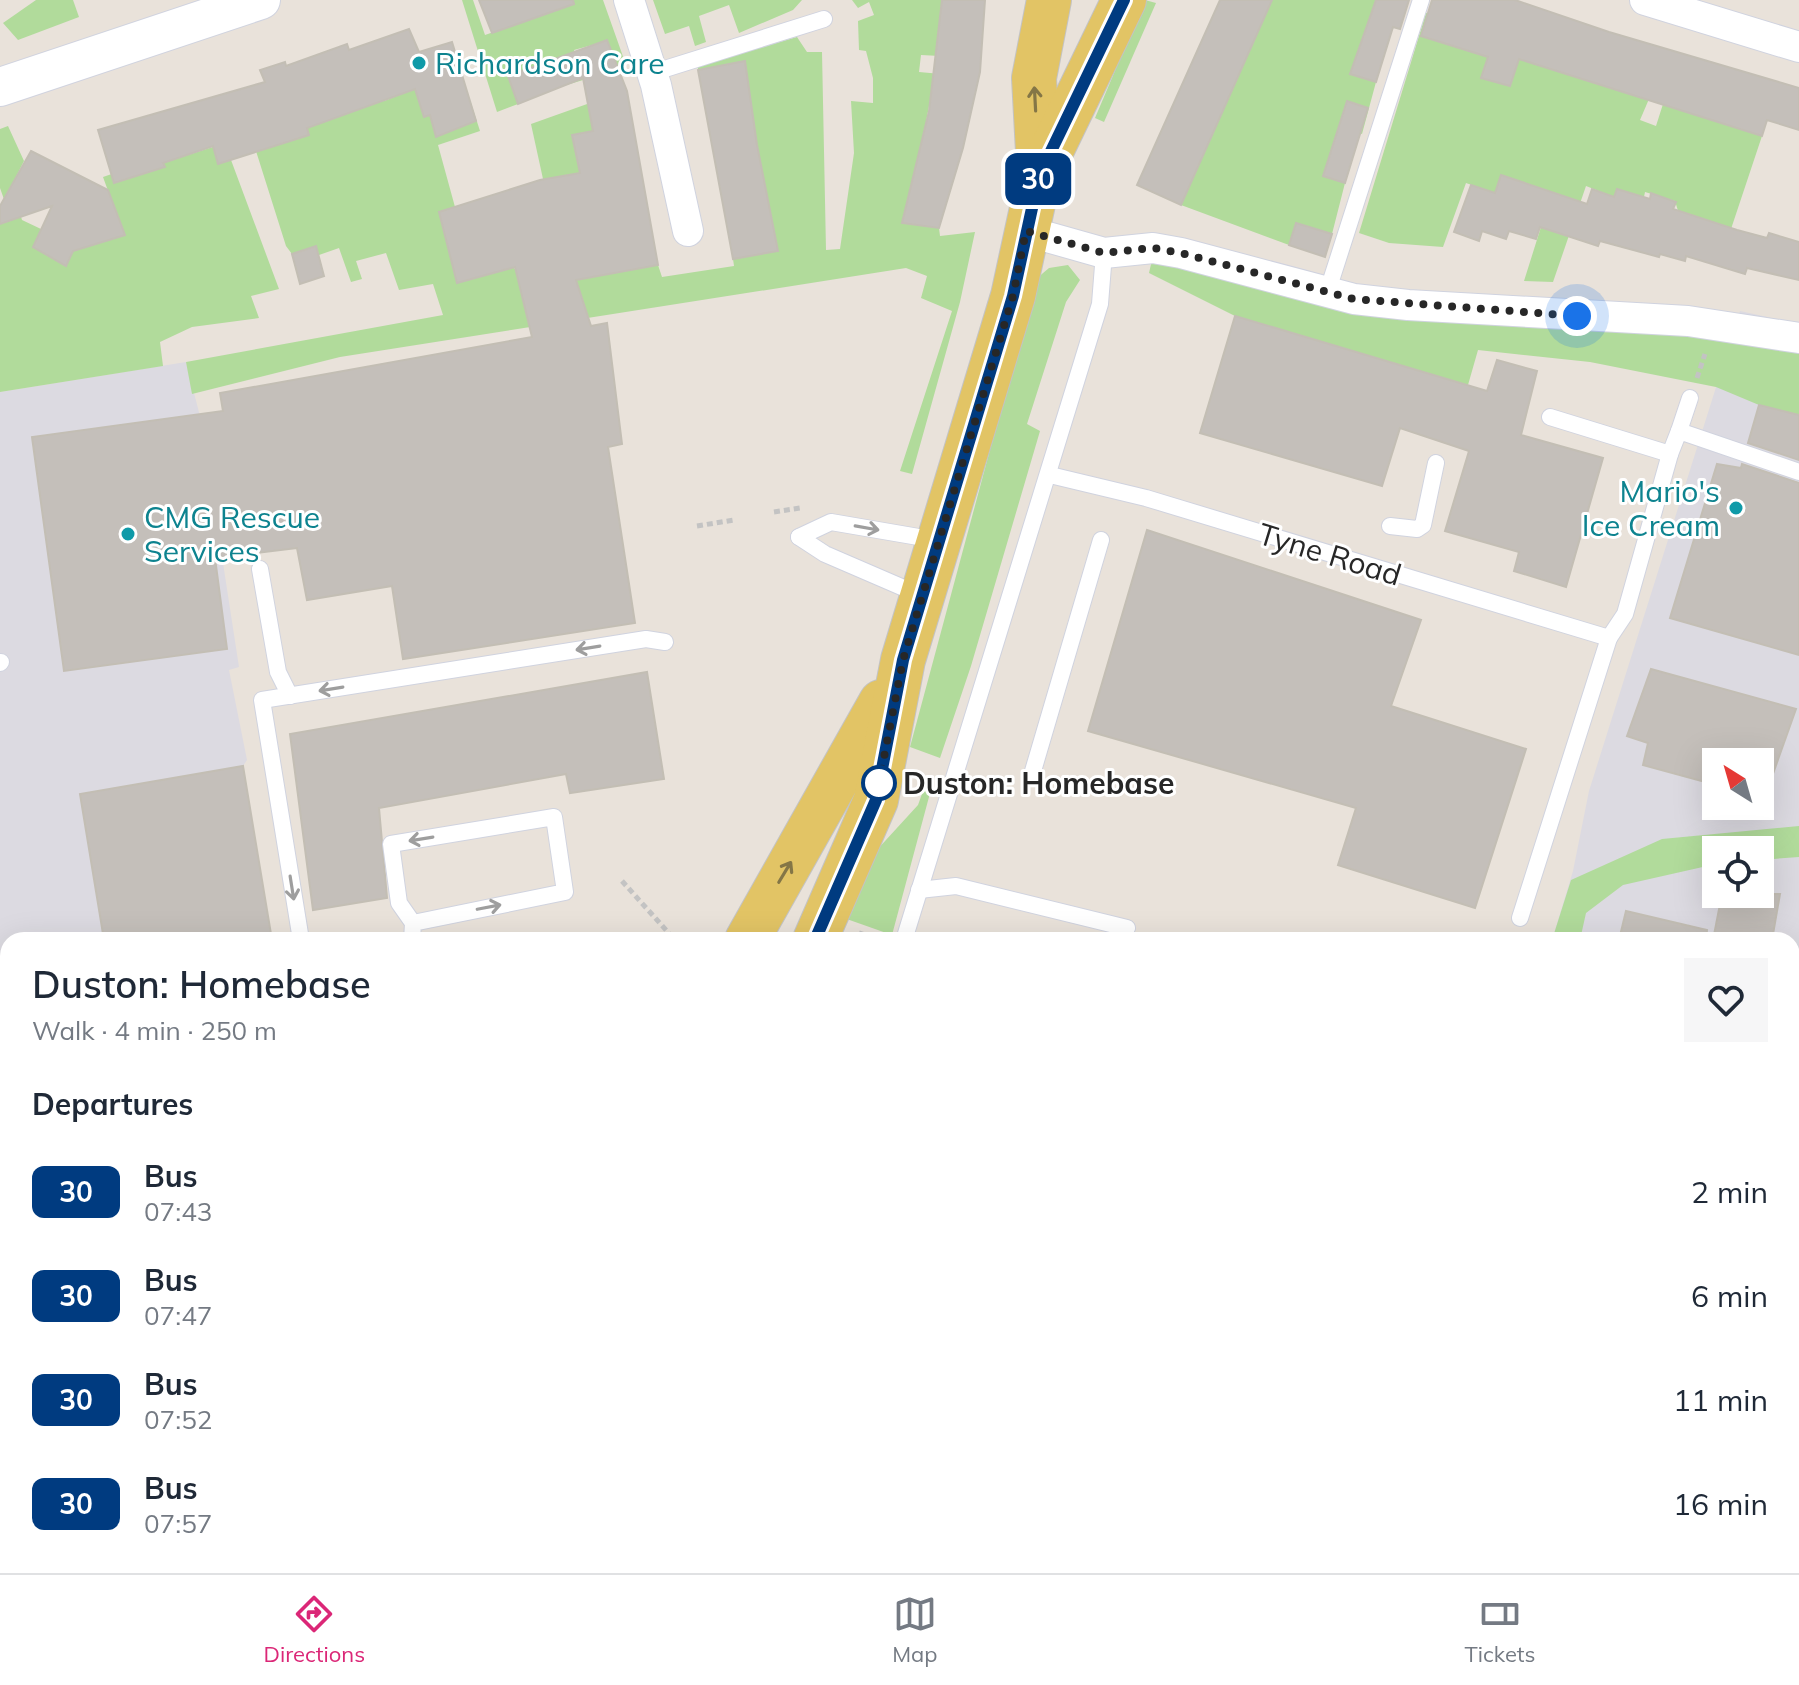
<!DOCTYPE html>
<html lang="en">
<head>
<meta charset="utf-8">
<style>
  body { margin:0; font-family:Mulish,sans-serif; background:#f6f6f7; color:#1f2937; height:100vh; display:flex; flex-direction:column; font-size:30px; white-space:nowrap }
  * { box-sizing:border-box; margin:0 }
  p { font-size:26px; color:#747a83 }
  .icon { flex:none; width:44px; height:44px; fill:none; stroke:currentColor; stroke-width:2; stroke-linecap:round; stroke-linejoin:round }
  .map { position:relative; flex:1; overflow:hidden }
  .drawer { position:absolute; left:0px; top:932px; width:1800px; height:642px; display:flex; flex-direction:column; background:#fff; border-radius:24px 24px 0 0; box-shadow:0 8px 32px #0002 }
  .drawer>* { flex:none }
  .badge { padding:0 16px; border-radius:12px; font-size:28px; line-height:52px }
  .needle { width:52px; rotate:323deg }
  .controls { position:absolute; left:1702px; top:748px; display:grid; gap:16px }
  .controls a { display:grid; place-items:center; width:72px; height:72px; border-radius:0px; background:#fff; box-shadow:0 8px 32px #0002; font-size:40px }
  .you { position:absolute; width:40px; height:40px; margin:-20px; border:6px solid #fff; border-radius:50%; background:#1a73e8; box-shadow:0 0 0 12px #1a73e833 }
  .map>.badge { position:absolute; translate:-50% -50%; box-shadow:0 0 0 4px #fff }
  h2 { padding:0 32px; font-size:30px; line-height:72px }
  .round { display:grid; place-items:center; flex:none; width:84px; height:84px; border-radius:0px; background:#f6f6f7 }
  .summary { display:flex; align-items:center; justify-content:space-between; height:136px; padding:0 32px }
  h1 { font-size:38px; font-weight:600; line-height:60px }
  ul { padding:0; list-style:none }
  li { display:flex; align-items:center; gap:24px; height:104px; padding:0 32px }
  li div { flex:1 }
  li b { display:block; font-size:30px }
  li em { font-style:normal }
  li .badge { min-width:88px; font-weight:700; text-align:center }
  .tabs { display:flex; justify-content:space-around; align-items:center; height:112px; border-top:2px solid #e0e1e3; background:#fff; font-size:22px; color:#747a83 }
  .tabs a { display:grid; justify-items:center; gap:4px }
  .tabs .current { color:#db2777 }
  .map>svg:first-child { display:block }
  .industrial { fill:#dcdae1; fill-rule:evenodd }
  .green { fill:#b1db9b }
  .building { fill:#c4bfba; stroke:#c3beb4; stroke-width:2 }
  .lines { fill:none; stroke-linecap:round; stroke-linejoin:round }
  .service-casing { stroke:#d0d3df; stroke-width:18 }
  .minor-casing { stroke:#d0d3df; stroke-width:32 }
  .tertiary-casing { stroke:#d0d3df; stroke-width:40 }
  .primary-casing { stroke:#c3c3c3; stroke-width:46 }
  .path { stroke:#c3c3c3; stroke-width:5; stroke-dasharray:6 4; stroke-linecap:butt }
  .service { stroke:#fff; stroke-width:16 }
  .minor { stroke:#fff; stroke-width:30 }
  .tertiary { stroke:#fff; stroke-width:38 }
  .primary { stroke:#e2c465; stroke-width:44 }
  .oneway { stroke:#847646 }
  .oneway2 { stroke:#9e9e9e }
  .line-casing { stroke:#fff; stroke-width:18 }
  .line { stroke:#003b80; stroke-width:12 }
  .walk { stroke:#272727; stroke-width:8; stroke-dasharray:0 14.4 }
  .culture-dot { fill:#0f9aa8; stroke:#fff; stroke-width:3 }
  .stop-dot { fill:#fff; stroke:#003b80; stroke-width:4 }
  .labels { text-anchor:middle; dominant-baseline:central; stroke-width:6; stroke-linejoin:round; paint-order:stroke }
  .culture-label { font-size:30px; fill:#0d838f; stroke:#fff; text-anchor:start }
  .street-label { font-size:30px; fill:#272727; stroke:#fff }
  .stop-label { font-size:30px; font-weight:bold; fill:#272727; stroke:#fff; text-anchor:start }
</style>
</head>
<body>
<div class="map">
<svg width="1799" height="1573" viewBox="0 0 1799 1573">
  <rect width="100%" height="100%" fill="#e9e2da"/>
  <g class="industrial">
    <path d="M1740 311 1799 324V1330L1792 1329V940H1552L1573 871 1589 791ZM1716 762H1760V806H1716ZM1716 850H1760V894H1716Z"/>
    <polygon points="186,362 201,420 239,667 229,670 247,760 243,766 272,940 8,940 8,1104 0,1105 0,392"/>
  </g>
  <g class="green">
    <polygon points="36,0 73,0 79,17 18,40 3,23"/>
    <polygon points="462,0 473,0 485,35 534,18 566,0 603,0 626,65 618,67 607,41 574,50 583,80 560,87 550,61 508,76 518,104 497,112"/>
    <polygon points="653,0 802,0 793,10 739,33 729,5 699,16 706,42 695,46 689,26 665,34"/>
    <polygon points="852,0 942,0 940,56 921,55 919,72 952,75 932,90 918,165 902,223 939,228 940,236 975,232 960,302 912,474 900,471 952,311 921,298 927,276 906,268 340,357 192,394 186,362 443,315 433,284 399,290 386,253 356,261 362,279 351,282 339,248 319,255 316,246 292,254 286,246 250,132 270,147 309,135 286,66 378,82 384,101 415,89 424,117 471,103 480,131 438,145 455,207 439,212 515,269 524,301 569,258 621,272 658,265 662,277 734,266 733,259 778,251 757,145 745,62 698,70 698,65 797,37 807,52 822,52 826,250 840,249 854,153 851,101 873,103 873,78 866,51 859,50 858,21 874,15 869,2 858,8"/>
    <polygon points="1145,0 1156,3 1104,122 1095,118"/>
    <polygon points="1271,0 1376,0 1351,74 1376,82 1362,134 1342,127 1323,175 1345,183 1332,234 1296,223 1289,245 1181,205"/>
    <polygon points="1426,13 1439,17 1488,56 1482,78 1510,86 1519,59 1649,99 1640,120 1656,126 1663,104 1690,113 1695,97 1736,109 1731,126 1762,136 1731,229 1679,214 1675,201 1645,192 1644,197 1614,197 1586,186 1553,282 1524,281 1552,192 1501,175 1495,193 1466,183 1443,247 1389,243 1359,233"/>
    <polygon points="618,93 611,218 543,179 531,124"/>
    <polygon points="147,115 155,115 178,158 213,147 218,164 231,160 279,289 251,296 259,318 192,327 160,342 163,366 0,392 0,224 11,219 0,188 0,129 8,126 24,161 12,185 22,220 41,229 33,247 66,265 91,210 105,241 124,235 103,177 135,166 140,175 164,167"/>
    <polygon points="1152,260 1691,330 1799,350 1799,415 1759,405 1716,387 1590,362 1478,350 1468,385 1235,316 1149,273"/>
    <polygon points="1068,265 1080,280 1066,302 1027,424 1040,431 971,666 940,758 910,747 1036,279 1049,268"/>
    <polygon points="927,780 933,782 892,935 841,917 875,852 918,805"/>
    <polygon points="1799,826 1799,857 1760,860 1760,850 1716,850 1716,864 1623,885 1586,913 1580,940 1552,940 1571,880 1662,839"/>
    <polygon points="1792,1509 1799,1512 1799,1573 1542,1573 1538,1566 1792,1566"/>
    <polygon points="579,1566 657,1566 652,1573 574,1573"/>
    <polygon points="764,1566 833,1566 841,1573 772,1573"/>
    <polygon points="1405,1566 1533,1566 1524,1573 1400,1573"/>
  </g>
  <g class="building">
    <polygon points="479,0 573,0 574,4 492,33"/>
    <polygon points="942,0 985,0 980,72 963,148 939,228 902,223 929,111"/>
    <polygon points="1220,0 1272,0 1181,205 1137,185"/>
    <polygon points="1376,0 1409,0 1400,29 1393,27 1376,82 1350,74"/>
    <polygon points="1432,0 1515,0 1609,32 1799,88 1799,130 1767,120 1762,136 1519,59 1510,86 1481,78 1488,57 1421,36"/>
    <polygon points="409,29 419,52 452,42 476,121 436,137 430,115 424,117 415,89 307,128 309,135 218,164 213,146 163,163 165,167 114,183 98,130 265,82 260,70 285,62 286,66 347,44 349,50"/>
    <polygon points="607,40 627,91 658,265 576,280 591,326 607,323 622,444 608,447 635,623 403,659 392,586 307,600 297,548 215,558 227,649 64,671 32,437 223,411 220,393 532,337 515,267 457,283 439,212 540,180 580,173 572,135 593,131 583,78 518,104 508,76"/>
    <polygon points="745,61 757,145 778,251 733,259 698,70"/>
    <polygon points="1347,101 1368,108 1345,183 1323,176"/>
    <polygon points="31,151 108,190 125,235 73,251 66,266 33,247 52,206 0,224 0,206"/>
    <polygon points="1501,175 1587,204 1592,189 1614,197 1617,189 1650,199 1651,193 1676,202 1673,209 1737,230 1767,238 1769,233 1799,242 1799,280 1747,268 1745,274 1686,256 1685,261 1660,254 1659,257 1600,241 1598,246 1540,227 1536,239 1509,231 1506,239 1482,231 1479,241 1454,232 1471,185 1495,193"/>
    <polygon points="1296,223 1332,234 1325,257 1289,245"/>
    <polygon points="316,246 324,276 300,284 292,254"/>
    <polygon points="1235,316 1487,391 1497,360 1537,371 1521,435 1603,458 1566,587 1514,571 1519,552 1445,531 1469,451 1400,428 1382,486 1200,433"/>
    <polygon points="1759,405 1799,415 1799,460 1748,443"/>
    <polygon points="1717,464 1741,468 1742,464 1799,483 1799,655 1670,618"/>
    <polygon points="1147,530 1421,620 1391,706 1526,749 1475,908 1338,865 1356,808 1088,731"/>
    <polygon points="1651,669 1796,709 1764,799 1760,798 1760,762 1716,762 1716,785 1643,765 1648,743 1627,736"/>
    <polygon points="647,672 664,779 570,793 566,774 379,808 387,898 313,910 290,734"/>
    <polygon points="243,766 272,940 104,940 80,794"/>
    <polygon points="1722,894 1780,894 1772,940 1713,940"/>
    <polygon points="1626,911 1707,930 1706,940 1619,940"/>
  </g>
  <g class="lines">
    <g class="service-casing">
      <g id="service">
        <polyline points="652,73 824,19"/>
        <polyline points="1327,293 1421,0"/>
        <polyline points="1679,431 1690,398"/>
        <polyline points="1670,454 1679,431 1799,472"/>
        <polyline points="1050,475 1146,498 1609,638 1625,614 1670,454 1550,417"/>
        <polyline points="1390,526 1417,529 1423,525 1436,463"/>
        <polyline points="799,537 831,522 936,540"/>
        <polyline points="799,537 825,554 920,595"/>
        <polyline points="260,569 278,672 290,696"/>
        <polyline points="0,663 1,662"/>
        <polyline points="1033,771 1101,540"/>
        <polyline points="919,890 956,886 1127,928"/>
        <polyline points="1520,918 1609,638"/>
        <polyline points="301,940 262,700 646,639 665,642"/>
        <polyline points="412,940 413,923 399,903 391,844 554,817 565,892 413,923"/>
        <polyline points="904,940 1100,304 1104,253"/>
        <polyline points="1792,1026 1799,1001"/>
        <polyline points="1792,1445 1799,1448"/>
        <polyline points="301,1566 303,1573"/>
        <polyline points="898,1566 907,1573"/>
        <polyline points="872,1573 872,1566"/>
        <polyline points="1355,1573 1360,1566"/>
      </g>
    </g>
    <g class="minor-casing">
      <g id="minor">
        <polyline points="629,0 656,85 688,231"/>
        <polyline points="1645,0 1799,47"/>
        <polyline points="1026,231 1104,253 1153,248 1181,253 1354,299 1408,305 1688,321 1799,338"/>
        <polyline points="0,991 8,1045"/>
        <polyline points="0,1139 8,1138"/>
        <polyline points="1792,1359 1799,1362"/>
      </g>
    </g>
    <g class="tertiary-casing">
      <polyline id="tertiary" points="0,87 261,0"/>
    </g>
    <g class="primary-casing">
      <g id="primary">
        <polyline points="1039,170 1034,78 1049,0"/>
        <polyline points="747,940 881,702"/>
        <polyline points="815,940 876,800 903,660 1013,296 1039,176 1124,0"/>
        <polyline points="537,1573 544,1566"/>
      </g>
    </g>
    <g class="path">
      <polyline points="1697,378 1705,354"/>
      <polyline points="774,512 800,508"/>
      <polyline points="697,526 734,520"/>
      <polyline points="622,881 675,940"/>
      <polyline points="859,933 881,940"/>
      <polyline points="738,1566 747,1573"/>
      <polyline points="1723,1566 1737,1573"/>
      <polyline points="662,1573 667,1566"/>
    </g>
    <use href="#service" class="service"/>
    <use href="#minor" class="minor"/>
    <use href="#tertiary" class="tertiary"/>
    <use href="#primary" class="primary"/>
  </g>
  <defs><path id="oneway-shaft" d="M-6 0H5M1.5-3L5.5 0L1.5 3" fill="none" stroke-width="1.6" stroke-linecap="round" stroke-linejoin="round" transform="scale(2)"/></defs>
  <g class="oneway">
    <use href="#oneway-shaft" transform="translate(1035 99) rotate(-93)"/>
    <use href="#oneway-shaft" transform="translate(785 872) rotate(-59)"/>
  </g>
  <g class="oneway2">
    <use href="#oneway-shaft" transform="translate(867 528) rotate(10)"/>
    <use href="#oneway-shaft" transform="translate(588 648) rotate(171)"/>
    <use href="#oneway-shaft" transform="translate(331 689) rotate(171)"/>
    <use href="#oneway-shaft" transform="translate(421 839) rotate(171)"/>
    <use href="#oneway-shaft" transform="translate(292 888) rotate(81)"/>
    <use href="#oneway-shaft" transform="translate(489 907) rotate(-11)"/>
  </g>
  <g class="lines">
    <g class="line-casing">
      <polyline id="line" points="815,940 876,800 903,660 1013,296 1039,176 1124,0"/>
    </g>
    <use href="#line" class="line"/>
    <polyline class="walk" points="879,783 903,660 1013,296 1026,231 1104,253 1153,248 1181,253 1354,299 1577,316"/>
  </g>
  <g class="culture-dot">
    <circle cx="419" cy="63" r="8"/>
    <circle cx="1736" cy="508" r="8"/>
    <circle cx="128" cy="534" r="8"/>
  </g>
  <circle class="stop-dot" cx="879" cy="783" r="16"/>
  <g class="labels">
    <g class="culture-label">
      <text x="435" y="63">Richardson Care</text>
      <text x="1720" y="491" text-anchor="end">Mario's<tspan x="1720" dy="34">Ice Cream</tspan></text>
      <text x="144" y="517">CMG Rescue<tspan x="144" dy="34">Services</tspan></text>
    </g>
    <g class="street-label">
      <text transform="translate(1330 554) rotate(17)">Tyne Road</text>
    </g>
    <g class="stop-label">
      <text x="903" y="783">Duston: Homebase</text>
    </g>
  </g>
</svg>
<div class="controls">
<a><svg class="needle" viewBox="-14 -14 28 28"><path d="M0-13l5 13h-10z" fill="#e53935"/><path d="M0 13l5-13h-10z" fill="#747a83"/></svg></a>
<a><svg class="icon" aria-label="locate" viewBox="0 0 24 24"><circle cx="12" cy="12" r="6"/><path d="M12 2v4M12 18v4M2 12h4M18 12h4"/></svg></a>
</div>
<div class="you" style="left:1577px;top:316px"></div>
<b class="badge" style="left:1038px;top:179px;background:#003b80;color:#fff">30</b>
<section class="drawer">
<div class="summary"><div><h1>Duston: Homebase</h1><p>Walk · 4 min · 250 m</p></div><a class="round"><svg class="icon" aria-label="heart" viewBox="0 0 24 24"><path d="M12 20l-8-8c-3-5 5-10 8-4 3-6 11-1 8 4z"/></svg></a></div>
<h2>Departures</h2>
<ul>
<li><span class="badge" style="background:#003b80;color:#fff">30</span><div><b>Bus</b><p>07:43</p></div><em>2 min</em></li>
<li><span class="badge" style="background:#003b80;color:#fff">30</span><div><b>Bus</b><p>07:47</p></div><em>6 min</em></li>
<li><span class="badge" style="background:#003b80;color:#fff">30</span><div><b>Bus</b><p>07:52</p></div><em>11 min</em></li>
<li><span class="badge" style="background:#003b80;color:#fff">30</span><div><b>Bus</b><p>07:57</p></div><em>16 min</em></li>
</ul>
</section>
</div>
<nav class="tabs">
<a class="current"><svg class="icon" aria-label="directions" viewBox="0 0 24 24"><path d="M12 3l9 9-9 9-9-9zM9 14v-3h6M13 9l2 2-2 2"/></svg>Directions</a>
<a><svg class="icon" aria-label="map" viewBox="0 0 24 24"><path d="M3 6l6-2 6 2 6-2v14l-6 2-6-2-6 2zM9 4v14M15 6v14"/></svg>Map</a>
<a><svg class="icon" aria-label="tickets" viewBox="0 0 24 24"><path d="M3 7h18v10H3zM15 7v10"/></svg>Tickets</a>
</nav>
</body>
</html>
